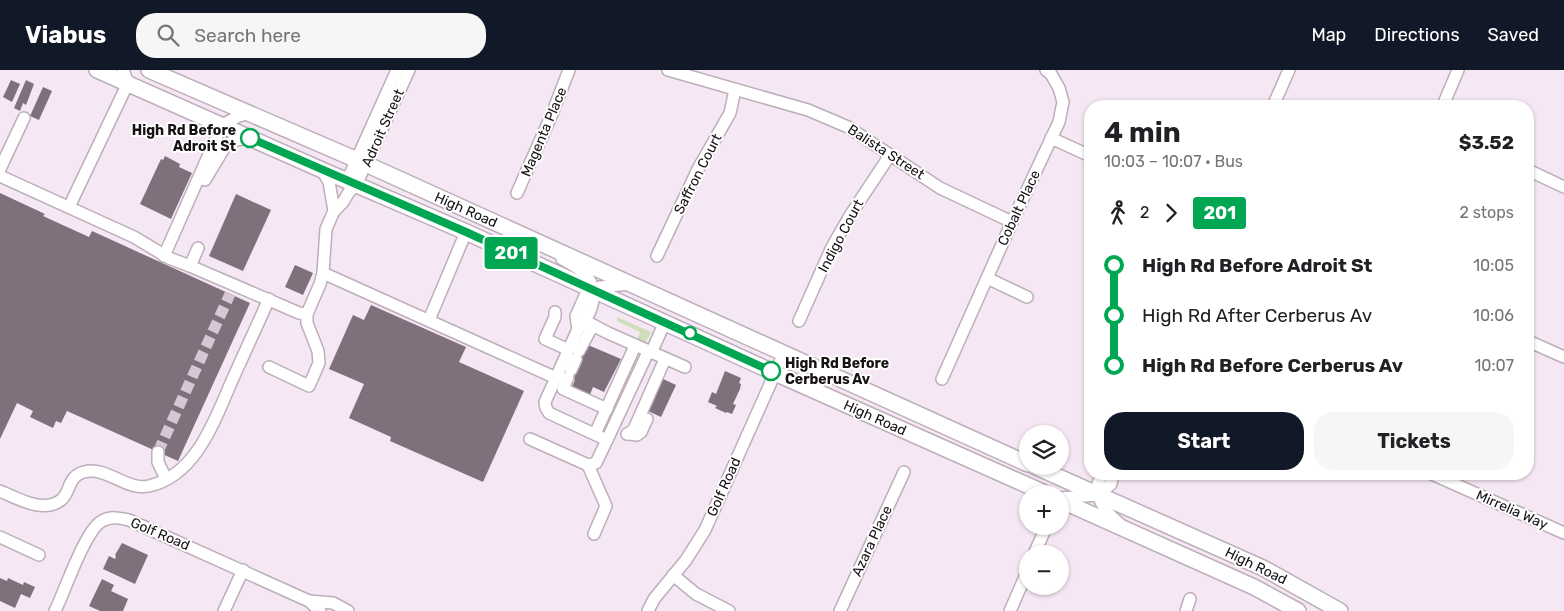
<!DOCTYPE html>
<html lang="en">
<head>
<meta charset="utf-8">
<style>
  body { margin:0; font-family:Rubik,sans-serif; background:#f6f6f6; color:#202124; height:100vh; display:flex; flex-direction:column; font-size:19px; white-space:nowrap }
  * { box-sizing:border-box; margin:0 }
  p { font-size:16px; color:#757577 }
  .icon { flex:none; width:28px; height:28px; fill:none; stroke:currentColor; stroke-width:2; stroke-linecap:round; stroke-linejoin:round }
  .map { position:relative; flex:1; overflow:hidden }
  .sheet { position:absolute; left:1084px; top:30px; width:450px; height:380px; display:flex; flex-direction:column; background:#fff; border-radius:20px; box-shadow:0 1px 4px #0004 }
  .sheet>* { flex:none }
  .badge { padding:0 10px; border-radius:4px; font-size:18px; line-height:32px }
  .buttons { position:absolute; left:1019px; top:355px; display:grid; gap:10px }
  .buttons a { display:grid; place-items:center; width:50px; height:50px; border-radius:50%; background:#fff; box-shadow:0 1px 4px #0004; font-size:25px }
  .map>.badge { position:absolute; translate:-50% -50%; box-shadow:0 0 0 2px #fff }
  .legs { display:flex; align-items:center; gap:8px; height:55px; padding:0 20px; font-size:16px }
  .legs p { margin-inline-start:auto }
  .overview { display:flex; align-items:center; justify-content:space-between; height:85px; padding:0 20px }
  h1 { font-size:28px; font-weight:700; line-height:38px }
  .cta { display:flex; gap:10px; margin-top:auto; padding:10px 20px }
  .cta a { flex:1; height:58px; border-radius:20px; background:#111827; color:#fff; font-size:20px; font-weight:700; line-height:58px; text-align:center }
  .cta a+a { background:#f6f6f6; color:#202124 }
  ul { padding:0 20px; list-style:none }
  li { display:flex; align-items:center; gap:18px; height:50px; font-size:19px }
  li i { display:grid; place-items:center; width:8px; height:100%; margin:0 6px; background:currentColor }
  li i::after { content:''; width:12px; height:12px; margin:-6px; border:4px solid; border-radius:50%; background:#fff }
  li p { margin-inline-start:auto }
  li:first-child i { background:linear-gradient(#0000 50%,currentColor 0) }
  li:last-child i { background:linear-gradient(currentColor 50%,#0000 0) }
  header { display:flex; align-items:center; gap:30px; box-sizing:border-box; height:70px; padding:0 25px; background:#111827; color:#fff }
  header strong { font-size:24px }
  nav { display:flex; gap:28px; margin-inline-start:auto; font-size:18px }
  .search { width:350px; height:45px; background:#f6f6f6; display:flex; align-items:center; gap:12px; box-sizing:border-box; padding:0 18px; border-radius:20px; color:#757577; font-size:19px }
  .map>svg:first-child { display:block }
  .green { fill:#d0deb9 }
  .building { fill:#7e717c }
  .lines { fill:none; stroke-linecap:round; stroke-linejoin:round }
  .minor-tunnel { stroke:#d5c7d3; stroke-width:11; stroke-dasharray:11 5.5; stroke-linecap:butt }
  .minor-casing { stroke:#bcaeba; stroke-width:14 }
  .major-casing { stroke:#bcaeba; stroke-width:18 }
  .minor { stroke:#fff; stroke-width:11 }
  .major { stroke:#fff; stroke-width:15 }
  .line-1-casing { stroke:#fff; stroke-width:11 }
  .line-1 { stroke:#00a651; stroke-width:8 }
  .stop-1-dot { fill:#fff; stroke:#00a651; stroke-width:2.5 }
  .labels { text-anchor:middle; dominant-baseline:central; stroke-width:4; stroke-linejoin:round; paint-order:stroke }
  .street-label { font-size:14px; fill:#171216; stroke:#fff }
  .stop-label { font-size:14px; font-weight:bold; fill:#171216; stroke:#fff; text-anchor:end }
</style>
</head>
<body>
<header>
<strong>Viabus</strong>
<div class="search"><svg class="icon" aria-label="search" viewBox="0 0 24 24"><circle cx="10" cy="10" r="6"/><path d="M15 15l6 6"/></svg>Search here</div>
<nav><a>Map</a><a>Directions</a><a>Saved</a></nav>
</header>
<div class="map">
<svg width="1564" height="541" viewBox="0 0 1564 541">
  <rect width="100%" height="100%" fill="#f6e7f4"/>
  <polygon class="green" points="617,247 651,262 645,274 637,270 640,262 617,251"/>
  <g class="building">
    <polygon points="11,10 20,14 12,32 3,27"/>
    <polygon points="26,10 34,14 26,35 23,33 20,41 14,38"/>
    <polygon points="43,17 52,21 39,50 30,46"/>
    <polygon points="165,86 180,94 179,97 192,103 171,149 140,134 161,89 163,90"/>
    <polygon points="0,123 45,144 43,146 89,167 92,161 250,233 178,391 67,341 61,353 56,351 53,358 30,347 33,341 17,333 0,369"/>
    <polygon points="236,124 271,140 243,201 209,186"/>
    <polygon points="295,195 313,203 303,225 285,217"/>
    <polygon points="371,235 466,277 459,292 524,321 483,412 390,371 391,367 349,348 364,314 329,299 353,245 364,250"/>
    <polygon points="588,275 621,289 604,322 593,317 589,327 571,319 575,310 565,306 578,290"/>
    <polygon points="725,301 741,308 739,313 741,314 740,319 733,334 736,335 732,344 727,342 726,343 715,338 717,336 708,332 712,322 716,324"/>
    <polygon points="661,308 676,315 661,347 648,341"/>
    <polygon points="122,473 148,485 135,514 103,499 109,486 115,489 116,486 115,485"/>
    <polygon points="0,508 7,511 8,508 23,515 24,512 35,517 30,528 21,524 15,538 0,531"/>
    <polygon points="102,509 114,515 111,521 128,529 123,541 100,541 89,536"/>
  </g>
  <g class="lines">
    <polyline class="minor-tunnel" points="158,382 230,224"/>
    <g class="minor-casing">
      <g id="minor">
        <polyline points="668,0 808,40 848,57 940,118 1012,152"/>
        <polyline points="1273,36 1289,0"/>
        <polyline points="1444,36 1444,33 1458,0"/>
        <polyline points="1051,68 1088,85"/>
        <polyline points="0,99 24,48"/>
        <polyline points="322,100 329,112 334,141"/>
        <polyline points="1528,100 1564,117"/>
        <polyline points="0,106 134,167 169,188 190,196 299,243 307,244"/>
        <polyline points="205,110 226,75 236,70 250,68"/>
        <polyline points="347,111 397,0"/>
        <polyline points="517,123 552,44 569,0"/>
        <polyline points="69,137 128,13 123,0"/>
        <polyline points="164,186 222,55 239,46 251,43"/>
        <polyline points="657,186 698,99 730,43 735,20"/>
        <path d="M562 189C569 193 577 197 583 202 601 218 593 244 578 259L545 332 546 338 549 343 607 370 648 282"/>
        <polyline points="190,196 198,178"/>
        <polyline points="323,203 556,308"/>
        <polyline points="987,208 1027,227"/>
        <polyline points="555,242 555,247 545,269 569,280"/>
        <polyline points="429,250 466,162"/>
        <polyline points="585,251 608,263 685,297"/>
        <polyline points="799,251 832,177 851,144 890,85"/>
        <polyline points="578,259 576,246 585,226 600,217 630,214"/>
        <polyline points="1528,271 1564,287"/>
        <polyline points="579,281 593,255"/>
        <polyline points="651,283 665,252"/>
        <polyline points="269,297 309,316 319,293 318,281 307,253 307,244 320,214 323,203 326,159 334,141 343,132 349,122 356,115 409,0"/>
        <polyline points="571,300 576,289"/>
        <polyline points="568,307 563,319 607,339"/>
        <polyline points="942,309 1012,152 1059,52 1063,32 1059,18 1051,4 1046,0"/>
        <polyline points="595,364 635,276"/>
        <polyline points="627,364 631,362 634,359 665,289"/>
        <polyline points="629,364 637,365 641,362 647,349"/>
        <polyline points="530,369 588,395 596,393 607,370"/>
        <polyline points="158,382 158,392 166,409"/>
        <polyline points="588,395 606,436 594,464"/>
        <path d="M1103 404C1089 422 1105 442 1120 454"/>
        <polyline points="1432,404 1564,463"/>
        <path d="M0 421C17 428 43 444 61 430 65 427 67 422 69 417 72 410 75 404 84 402 107 396 126 421 149 416 198 405 216 346 234 306 246 280 257 255 269 229"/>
        <polyline points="1060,428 1098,425 1111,414 1113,404"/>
        <polyline points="0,467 39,485"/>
        <polyline points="1034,484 1044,462"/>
        <polyline points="673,505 696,524 729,541"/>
        <polyline points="309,531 333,533 348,541"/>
        <path d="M55 541C65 521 85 460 102 451 111 446 120 448 129 450L309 531 320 541"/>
        <polyline points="224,541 243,500"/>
        <polyline points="648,541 654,529 686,490 705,460 784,283"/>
        <polyline points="840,541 904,402"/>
        <polyline points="1010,541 1028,500"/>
        <polyline points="1186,541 1190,529"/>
      </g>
    </g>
    <g class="major-casing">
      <g id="major">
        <polyline points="97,0 322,100 466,162 775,303 1047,424"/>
        <polyline points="149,0 357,90 1028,394"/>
        <polyline points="1034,396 1263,498 1340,541"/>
        <polyline points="1060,430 1254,517 1298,541"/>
      </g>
    </g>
    <use href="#minor" class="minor"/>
    <use href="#major" class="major"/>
  </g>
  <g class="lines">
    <g class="line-1-casing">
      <polyline id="line-1" points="250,68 466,162 771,301"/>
    </g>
    <use href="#line-1" class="line-1"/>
  </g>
  <g class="stop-1-dot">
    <circle cx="250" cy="68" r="9"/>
    <circle cx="690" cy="263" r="6"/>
    <circle cx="771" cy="301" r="9"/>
  </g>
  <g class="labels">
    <g class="street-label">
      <text transform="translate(383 58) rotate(-66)">Adroit Street</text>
      <text transform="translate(544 62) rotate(-67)">Magenta Place</text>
      <text transform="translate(886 82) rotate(33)">Balista Street</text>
      <text transform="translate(698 104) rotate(-63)">Saffron Court</text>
      <text transform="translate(1019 138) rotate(-65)">Cobalt Place</text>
      <text transform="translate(466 140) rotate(24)">High Road</text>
      <text transform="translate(841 166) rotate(-62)">Indigo Court</text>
      <text transform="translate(875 348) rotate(24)">High Road</text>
      <text transform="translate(724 417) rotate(-66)">Golf Road</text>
      <text transform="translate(1512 440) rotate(24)">Mirrelia Way</text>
      <text transform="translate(160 464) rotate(23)">Golf Road</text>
      <text transform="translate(872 471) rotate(-65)">Azara Place</text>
      <text transform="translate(1256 496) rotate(26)">High Road</text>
    </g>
    <g class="stop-label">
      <text x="236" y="60">High Rd Before<tspan x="236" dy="16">Adroit St</tspan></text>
      <text x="785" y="293" text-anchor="start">High Rd Before<tspan x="785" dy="16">Cerberus Av</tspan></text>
    </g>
  </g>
</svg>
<div class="buttons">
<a><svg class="icon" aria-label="layers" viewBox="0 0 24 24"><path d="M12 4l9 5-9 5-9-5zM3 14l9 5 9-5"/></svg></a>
<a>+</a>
<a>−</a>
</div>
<b class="badge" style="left:511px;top:183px;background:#00a651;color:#fff">201</b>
<section class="sheet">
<div class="overview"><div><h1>4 min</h1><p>10:03 – 10:07 · Bus</p></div><b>$3.52</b></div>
<div class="legs"><svg class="icon" aria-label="walk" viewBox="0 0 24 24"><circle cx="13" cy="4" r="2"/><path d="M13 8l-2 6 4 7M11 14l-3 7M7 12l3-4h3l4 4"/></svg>2<svg class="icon" aria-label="forward" viewBox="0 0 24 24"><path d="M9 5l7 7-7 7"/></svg><b class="badge" style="background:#00a651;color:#fff">201</b><p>2 stops</p></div>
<ul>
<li><i style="color:#00a651"></i><b>High Rd Before Adroit St</b><p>10:05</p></li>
<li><i style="color:#00a651"></i><span>High Rd After Cerberus Av</span><p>10:06</p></li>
<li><i style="color:#00a651"></i><b>High Rd Before Cerberus Av</b><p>10:07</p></li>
</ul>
<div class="cta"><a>Start</a><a>Tickets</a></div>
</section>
</div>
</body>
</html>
